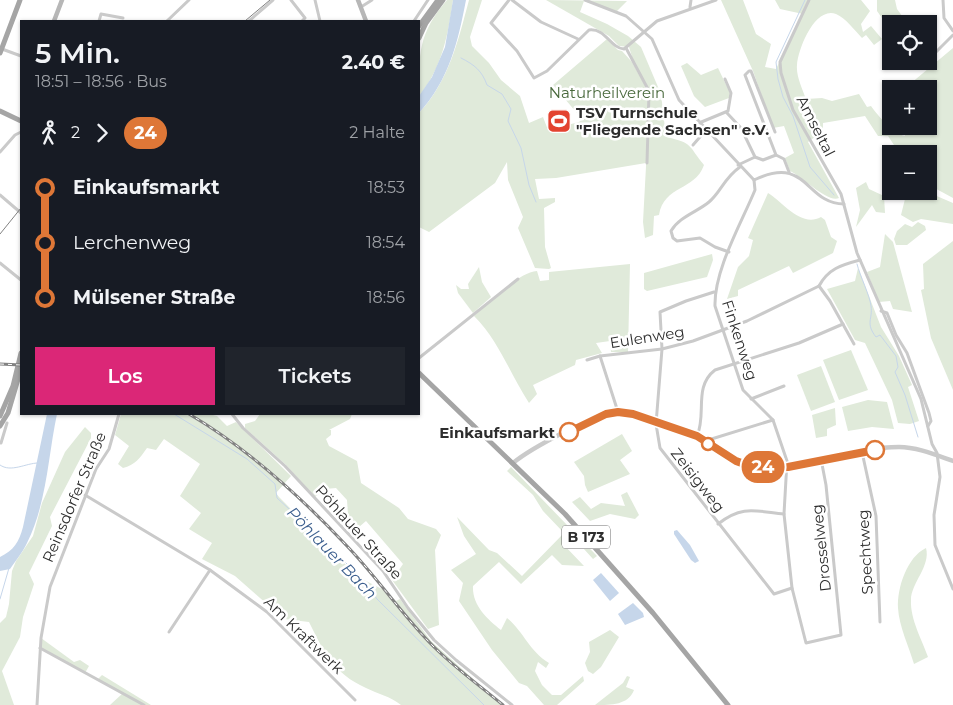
<!DOCTYPE html>
<html lang="de">
<head>
<meta charset="utf-8">
<style>
  body { margin:0; font-family:Montserrat,sans-serif; background:#20242c; color:#f1f3f6; height:100vh; display:flex; flex-direction:column; font-size:19px; white-space:nowrap }
  * { box-sizing:border-box; margin:0 }
  p { font-size:16px; color:#9ea1a6 }
  .icon { flex:none; width:28px; height:28px; fill:none; stroke:currentColor; stroke-width:2; stroke-linecap:round; stroke-linejoin:round }
  .map { position:relative; flex:1; overflow:hidden }
  .sheet { position:absolute; left:20px; top:20px; width:400px; height:395px; display:flex; flex-direction:column; background:#171b24; border-radius:0px; box-shadow:0 1px 4px #0004 }
  .sheet>* { flex:none }
  .badge { padding:0 10px; border-radius:16px; font-size:18px; line-height:32px }
  .buttons { position:absolute; left:882px; top:15px; display:grid; gap:10px }
  .buttons a { display:grid; place-items:center; width:55px; height:55px; border-radius:0px; background:#171b24; box-shadow:0 1px 4px #0004; font-size:25px }
  .map>.badge { position:absolute; translate:-50% -50%; box-shadow:0 0 0 2px #fff }
  .legs { display:flex; align-items:center; gap:8px; height:55px; padding:0 15px; font-size:16px }
  .legs p { margin-inline-start:auto }
  .head { display:flex; align-items:center; justify-content:space-between; height:85px; padding:0 15px }
  h1 { font-size:28px; font-weight:600; line-height:38px }
  .primary-button { display:flex; gap:10px; margin-top:auto; padding:10px 15px }
  .primary-button a { flex:1; height:58px; border-radius:0px; background:#db2777; color:#fff; font-size:20px; font-weight:600; line-height:58px; text-align:center }
  .primary-button a+a { background:#20242c; color:#f1f3f6 }
  ul { padding:0 15px; list-style:none }
  li { display:flex; align-items:center; gap:18px; height:55px; font-size:19px }
  li i { display:grid; place-items:center; width:8px; height:100%; margin:0 6px; background:currentColor }
  li i::after { content:''; width:12px; height:12px; margin:-6px; border:4px solid; border-radius:50%; background:#171b24 }
  li p { margin-inline-start:auto }
  li:first-child i { background:linear-gradient(#0000 50%,currentColor 0) }
  li:last-child i { background:linear-gradient(currentColor 50%,#0000 0) }
  .map>svg:first-child { display:block }
  .green { fill:#e0eada }
  .water { fill:#c6d6ea }
  .lines { fill:none; stroke-linecap:round; stroke-linejoin:round }
  .stream { stroke:#c6d6ea; stroke-width:1 }
  .minor { stroke:#cacaca; stroke-width:3 }
  .tertiary { stroke:#cacaca; stroke-width:4.5 }
  .secondary { stroke:#b7b7b7; stroke-width:4.5 }
  .primary { stroke:#a5a5a5; stroke-width:5 }
  .tram { stroke:#828282; stroke-width:1 }
  .rail-casing { stroke:#828282; stroke-width:3 }
  .rail { stroke:#fff; stroke-width:1; stroke-dasharray:4; stroke-linecap:butt }
  .line-1-casing { stroke:#fff; stroke-width:11 }
  .line-1 { stroke:#de7737; stroke-width:8 }
  .stop-1-dot { fill:#fff; stroke:#de7737; stroke-width:2.5 }
  .labels { text-anchor:middle; dominant-baseline:central; stroke-width:5; stroke-linejoin:round; paint-order:stroke }
  .shield { fill:#fff; stroke:#6c6c6c; stroke-width:1 }
  .shield-label { font-size:14px; font-weight:bold; fill:#2d2d2d }
  .park-label { font-size:15px; fill:#48683b; stroke:#fff }
  .poi-label { font-size:15px; font-weight:bold; fill:#2d2d2d; stroke:#fff; text-anchor:start }
  .street-label { font-size:15px; fill:#2d2d2d; stroke:#fff }
  .stop-label { font-size:15px; font-weight:bold; fill:#2d2d2d; stroke:#fff; text-anchor:end }
  .water-label { font-size:16px; font-style:italic; fill:#3c5f8e; stroke:#fff }
</style>
</head>
<body>
<div class="map">
<svg width="953" height="705" viewBox="0 0 953 705">
  <rect width="100%" height="100%" fill="#fff"/>
  <g class="green">
    <path d="M447 0H453C448 35 442 68 419 96 419 53 418 34 447 0Z"/>
    <path d="M469 0H482L470 37 472 46 489 63 501 80 520 96 529 123 543 117 548 130 579 122 582 119 553 85 607 39 618 50 622 51 632 62 648 91 646 163 556 178 535 179 539 199 555 198V202L544 208 545 247 551 268 549 269 535 268 518 228 523 217 508 180 507 162 495 183 429 232 419 227V113C449 81 458 41 469 0Z"/>
    <path d="M546 0 627 1 616 12 584 1 580 12 607 24 628 36 641 47 661 94 666 137C694 143 688 146 704 165 695 191 664 185 659 215L654 216 653 235 645 238 643 222 650 92 633 60 629 47 619 46 609 36Z"/>
    <path d="M721 0H743L756 34 771 44 765 67 776 69 803 14 780 9 775 0H861L870 11 861 24 863 32 871 26 882 39 874 45 866 35 862 38C855 31 846 18 836 14 815 6 798 49 797 65 796 76 802 88 806 99L822 98 832 101 859 94 867 107 871 106C877 115 895 135 905 136L904 130 898 126H929V89H904L953 48V198L929 185V154H900L888 136H878L865 116 823 123V131L808 142 839 198C827 203 803 177 790 171L785 158 794 153 784 126 773 128 753 71Z"/>
    <polygon points="877,0 895,0 897,9 908,24 891,24 891,30 889,28 877,11"/>
    <polygon points="687,63 701,75 718,68 730,93 729,98 705,107 694,96 681,66"/>
    <polygon points="866,182 869,189 884,196 885,213 876,212 872,205 856,227 860,210 856,188"/>
    <polygon points="907,191 925,191 953,203 953,224 921,219 913,222 901,215"/>
    <path d="M768 193C783 202 801 228 821 217L825 220 831 237 837 241 833 253 793 273 789 266 738 290V296L727 299 738 267 749 256 753 240 748 238Z"/>
    <polygon points="918,222 925,226 926,230 907,245 896,245 894,239 897,231 905,224 912,227"/>
    <polygon points="885,234 893,242 912,312 893,309 890,301 879,302 867,272 880,267"/>
    <polygon points="953,241 953,390 931,338 921,290 924,289 923,264"/>
    <polygon points="712,254 713,260 707,277 647,291 644,289 644,273"/>
    <path d="M630 264 628 352H611L610 341 596 343 602 353 576 360 575 365 533 385 537 394 529 403C510 374 499 341 474 316 490 302 517 273 537 271L540 281 549 280V272Z"/>
    <polygon points="479,267 482,282 491,297 473,313 458,293 456,285 461,289 469,289 468,284"/>
    <polygon points="858,268 881,327 899,356 912,385 908,387 919,421 910,424 898,423 892,400 865,343 855,340 827,289 855,281"/>
    <polygon points="851,350 868,390 839,400 823,360"/>
    <polygon points="821,366 835,402 811,411 797,375"/>
    <polygon points="868,400 887,402 894,429 872,427 848,431 842,407"/>
    <polygon points="835,408 836,425 827,429 827,436 816,438 812,415"/>
    <path d="M121 414H209L217 416 227 426 236 422 291 476 276 493 279 497 358 577 384 590 396 601 400 599 431 641 502 705H401C390 696 378 694 366 688 333 673 324 652 309 622L284 619 235 576 202 559 212 543 189 529 201 513 180 496 200 464 164 439 156 450 147 448C140 458 135 465 123 468L118 464 129 446 115 435Z"/>
    <polygon points="260,414 352,414 350,419 329,430 331,430 331,435 326,439 329,446 357,461 361,483 399,508 408,519 436,529 441,535 435,550 439,625 428,629 392,580 403,564 366,521 359,527 348,515 347,500 336,488 325,489 315,497 286,465 245,428 245,424 255,421"/>
    <polygon points="85,427 91,433 91,438 50,517 52,526 29,573 34,584 23,617 20,637 2,671 14,705 0,705 0,623 6,617 9,604 12,571 16,561 33,536 42,503 65,452"/>
    <polygon points="622,434 632,451 620,460 630,474 588,492 585,485 584,476 574,462"/>
    <path d="M511 467 597 556 593 559 573 537 563 544 584 566 562 565 552 555 521 584 499 562 473 586C472 605 487 619 501 630L507 618C523 631 530 652 549 663L546 668 538 662 535 671 542 685 552 695H561L583 676 584 681 557 705H544L527 686 519 683 492 650 459 601 463 583 451 570 476 554 464 536 457 517 489 550 497 553 522 576 564 533 543 511 533 495 507 471Z"/>
    <polygon points="627,492 639,515 635,519 610,514 590,521 572,502 580,497 591,509 601,503 625,506 621,495"/>
    <path d="M926 548C931 566 911 583 911 600 910 619 922 640 928 657L914 664C909 647 899 626 898 608 897 588 907 557 926 548Z"/>
    <polygon points="610,630 619,637 601,667 593,674 588,671 585,663 590,652 589,642"/>
    <polygon points="41,638 74,662 80,660 89,666 85,673 40,648"/>
    <polygon points="102,675 151,705 110,705 122,694 97,680"/>
    <path d="M627 676 630 677 626 687 634 690C628 705 612 705 595 705L623 683Z"/>
  </g>
  <g class="water">
    <path d="M453 0H466C458 42 449 80 419 113V96L432 77 445 47Z"/>
    <path d="M47 414H57C48 456 47 503 27 543 23 552 16 560 10 569L0 571V557C14 550 19 542 23 527Z"/>
    <polygon points="677,530 690,545 699,561 695,563 691,560 674,534 674,531"/>
    <polygon points="601,573 619,593 610,601 593,580"/>
    <polygon points="633,603 643,613 644,617 625,625 618,614"/>
  </g>
  <g class="lines">
    <g class="stream">
      <polyline points="805,0 776,62 778,79 783,97 793,116 810,167 834,195"/>
      <path d="M461 58C475 65 482 71 487 85L502 94 511 109 508 121 521 148 529 185 536 202"/>
      <path d="M857 264C860 276 870 296 871 306 873 319 865 323 876 337L880 335 896 356 898 367 895 372 905 395 918 437"/>
      <polyline points="174,414 247,459 275,484 277,498 322,539 358,575 377,599 484,705"/>
      <path d="M0 465C11 473 26 463 38 463"/>
      <polyline points="0,599 9,568"/>
    </g>
    <g class="minor">
      <polyline points="291,0 305,18 302,21"/>
      <polyline points="315,0 320,21"/>
      <path d="M509 0 491 23 517 51 534 78 547 71 589 30C606 28 610 48 624 49L657 21 716 0"/>
      <polyline points="512,0 541,22 578,39"/>
      <path d="M585 0 626 16 652 39 679 100 754 180C808 154 805 204 844 204"/>
      <polyline points="809,0 780,62 781,73 793,110 841,194 857,253 921,399 932,444 937,453 940,477 934,515 935,545 953,589"/>
      <polyline points="943,0 944,18 953,31"/>
      <polyline points="361,7 372,0"/>
      <polyline points="690,7 691,0"/>
      <polyline points="99,21 101,14 123,18"/>
      <polyline points="167,21 189,0"/>
      <polyline points="249,21 273,0"/>
      <polyline points="414,21 428,0"/>
      <polyline points="626,48 649,91 647,163"/>
      <polyline points="2,49 21,56"/>
      <polyline points="934,54 953,35"/>
      <polyline points="727,113 741,128 755,157 763,160 776,155"/>
      <polyline points="699,123 728,111 731,93 725,79"/>
      <polyline points="775,132 751,71 749,71 745,75 776,155 784,159 789,172"/>
      <polyline points="693,145 706,130"/>
      <polyline points="0,152 15,135 21,132"/>
      <polyline points="738,165 755,157"/>
      <path d="M754 180 755 190C741 224 714 270 715 306L743 390 773 420 787 461 784 514 792 588 806 643 841 635 826 485 821 459"/>
      <polyline points="0,195 21,213"/>
      <path d="M729 252 715 247 700 238 677 241 673 238 671 231C679 217 697 212 709 202 721 192 724 178 740 167"/>
      <polyline points="0,263 21,280"/>
      <polyline points="819,286 830,301 854,344"/>
      <path d="M819 286C828 269 841 265 860 260"/>
      <polyline points="714,292 686,301 660,312 662,349 656,424 660,448 774,594 792,588"/>
      <polyline points="881,311 887,313 896,335 907,353 929,413 931,421 928,426"/>
      <polyline points="600,356 618,412"/>
      <polyline points="419,358 518,279"/>
      <polyline points="587,360 600,356 662,349 693,341 747,321 819,286"/>
      <polyline points="751,399 784,386"/>
      <polyline points="232,414 243,428 285,466 383,571 408,608 434,640 456,660 512,705"/>
      <path d="M697 436C707 414 693 387 715 370L799 343 843 324"/>
      <polyline points="705,441 773,420"/>
      <polyline points="1,443 7,423"/>
      <polyline points="862,452 876,516 880,622"/>
      <polyline points="85,495 210,570 267,612 355,700"/>
      <path d="M718 524C742 505 755 511 784 514"/>
      <polyline points="169,632 210,570"/>
      <polyline points="40,648 144,705"/>
      <polyline points="37,705 41,638 50,587 96,469 109,449 119,414"/>
    </g>
    <path class="tertiary" d="M513 463C530 449 597 412 618 412 635 411 681 428 697 436 714 446 729 463 749 466 800 473 848 447 899 447 917 447 936 455 953 461"/>
    <g class="secondary">
      <polyline points="358,0 366,21"/>
      <polyline points="54,21 62,0"/>
    </g>
    <g class="primary">
      <polyline points="419,26 438,0"/>
      <polyline points="419,38 426,23 443,0"/>
      <polyline points="0,53 20,0"/>
      <polyline points="0,111 21,121"/>
      <polyline points="419,373 565,514 653,613 728,705"/>
      <polyline points="0,416 13,386 21,353"/>
      <polyline points="0,426 8,413 21,369"/>
    </g>
    <g class="tram">
      <polyline points="245,21 270,0"/>
      <polyline points="0,234 21,208"/>
    </g>
    <g class="rail-casing">
      <g id="rail">
        <polyline points="0,364 21,365"/>
        <path d="M189 414C247 448 300 496 346 545 377 577 402 615 433 646 455 668 479 685 503 705"/>
      </g>
    </g>
    <use href="#rail" class="rail"/>
  </g>
  <g class="lines">
    <g class="line-1-casing">
      <polyline id="line-1" points="569,432 606,414 618,412 633,414 697,436 736,461 747,465 772,468 788,467 875,450"/>
    </g>
    <use href="#line-1" class="line-1"/>
  </g>
  <defs>
    <g id="stadium-square" transform="scale(1.25)"><rect x="-9" y="-9" width="18" height="18" rx="4" fill="#e34330" stroke="#fff"/><path d="M0-5a6.5 5 0 1 0 0 10a6.5 5 0 1 0 0-10ZM-3.5-1.8h7v3.6h-7Z" fill="#fff"/></g>
  </defs>
  <g fill-rule="evenodd">
    <use href="#stadium-square" x="559" y="121"/>
  </g>
  <g class="stop-1-dot">
    <circle cx="569" cy="432" r="9"/>
    <circle cx="708" cy="444" r="6"/>
    <circle cx="875" cy="450" r="9"/>
  </g>
  <g class="labels">
    <rect class="shield" x="562" y="525.5" width="48" height="23" rx="4"/>
    <g class="shield-label">
      <text x="586" y="537">B 173</text>
    </g>
    <g class="park-label">
      <text x="607" y="92">Naturheilverein</text>
    </g>
    <g class="poi-label">
      <text x="576" y="112">TSV Turnschule<tspan x="576" dy="17">"Fliegende Sachsen" e.V.</tspan></text>
    </g>
    <g class="street-label">
      <text transform="translate(816 126) rotate(63)">Amseltal</text>
      <text transform="translate(647 337) rotate(-9)">Eulenweg</text>
      <text transform="translate(740 340) rotate(72)">Finkenweg</text>
      <text transform="translate(698 480) rotate(52)">Zeisigweg</text>
      <text transform="translate(74 497) rotate(-67)">Reinsdorfer Straße</text>
      <text transform="translate(359 532) rotate(48)">Pöhlauer Straße</text>
      <text transform="translate(821 548) rotate(-96)">Drosselweg</text>
      <text transform="translate(865 552) rotate(-93)">Spechtweg</text>
      <text transform="translate(304 635) rotate(44)">Am Kraftwerk</text>
    </g>
    <g class="stop-label">
      <text x="555" y="432">Einkaufsmarkt</text>
    </g>
    <g class="water-label">
      <text transform="translate(332 553) rotate(46)">Pöhlauer Bach</text>
    </g>
  </g>
</svg>
<div class="buttons">
<a><svg class="icon" aria-label="locate" viewBox="0 0 24 24"><circle cx="12" cy="12" r="6"/><path d="M12 2v4M12 18v4M2 12h4M18 12h4"/></svg></a>
<a>+</a>
<a>−</a>
</div>
<b class="badge" style="left:763px;top:467px;background:#de7737;color:#fff">24</b>
<section class="sheet">
<div class="head"><div><h1>5 Min.</h1><p>18:51 – 18:56 · Bus</p></div><b>2.40 €</b></div>
<div class="legs"><svg class="icon" aria-label="walk" viewBox="0 0 24 24"><circle cx="13" cy="4" r="2"/><path d="M13 8l-2 6 4 7M11 14l-3 7M7 12l3-4h3l4 4"/></svg>2<svg class="icon" aria-label="forward" viewBox="0 0 24 24"><path d="M9 5l7 7-7 7"/></svg><b class="badge" style="background:#de7737;color:#fff">24</b><p>2 Halte</p></div>
<ul>
<li><i style="color:#de7737"></i><b>Einkaufsmarkt</b><p>18:53</p></li>
<li><i style="color:#de7737"></i><span>Lerchenweg</span><p>18:54</p></li>
<li><i style="color:#de7737"></i><b>Mülsener Straße</b><p>18:56</p></li>
</ul>
<div class="primary-button"><a>Los</a><a>Tickets</a></div>
</section>
</div>
</body>
</html>
